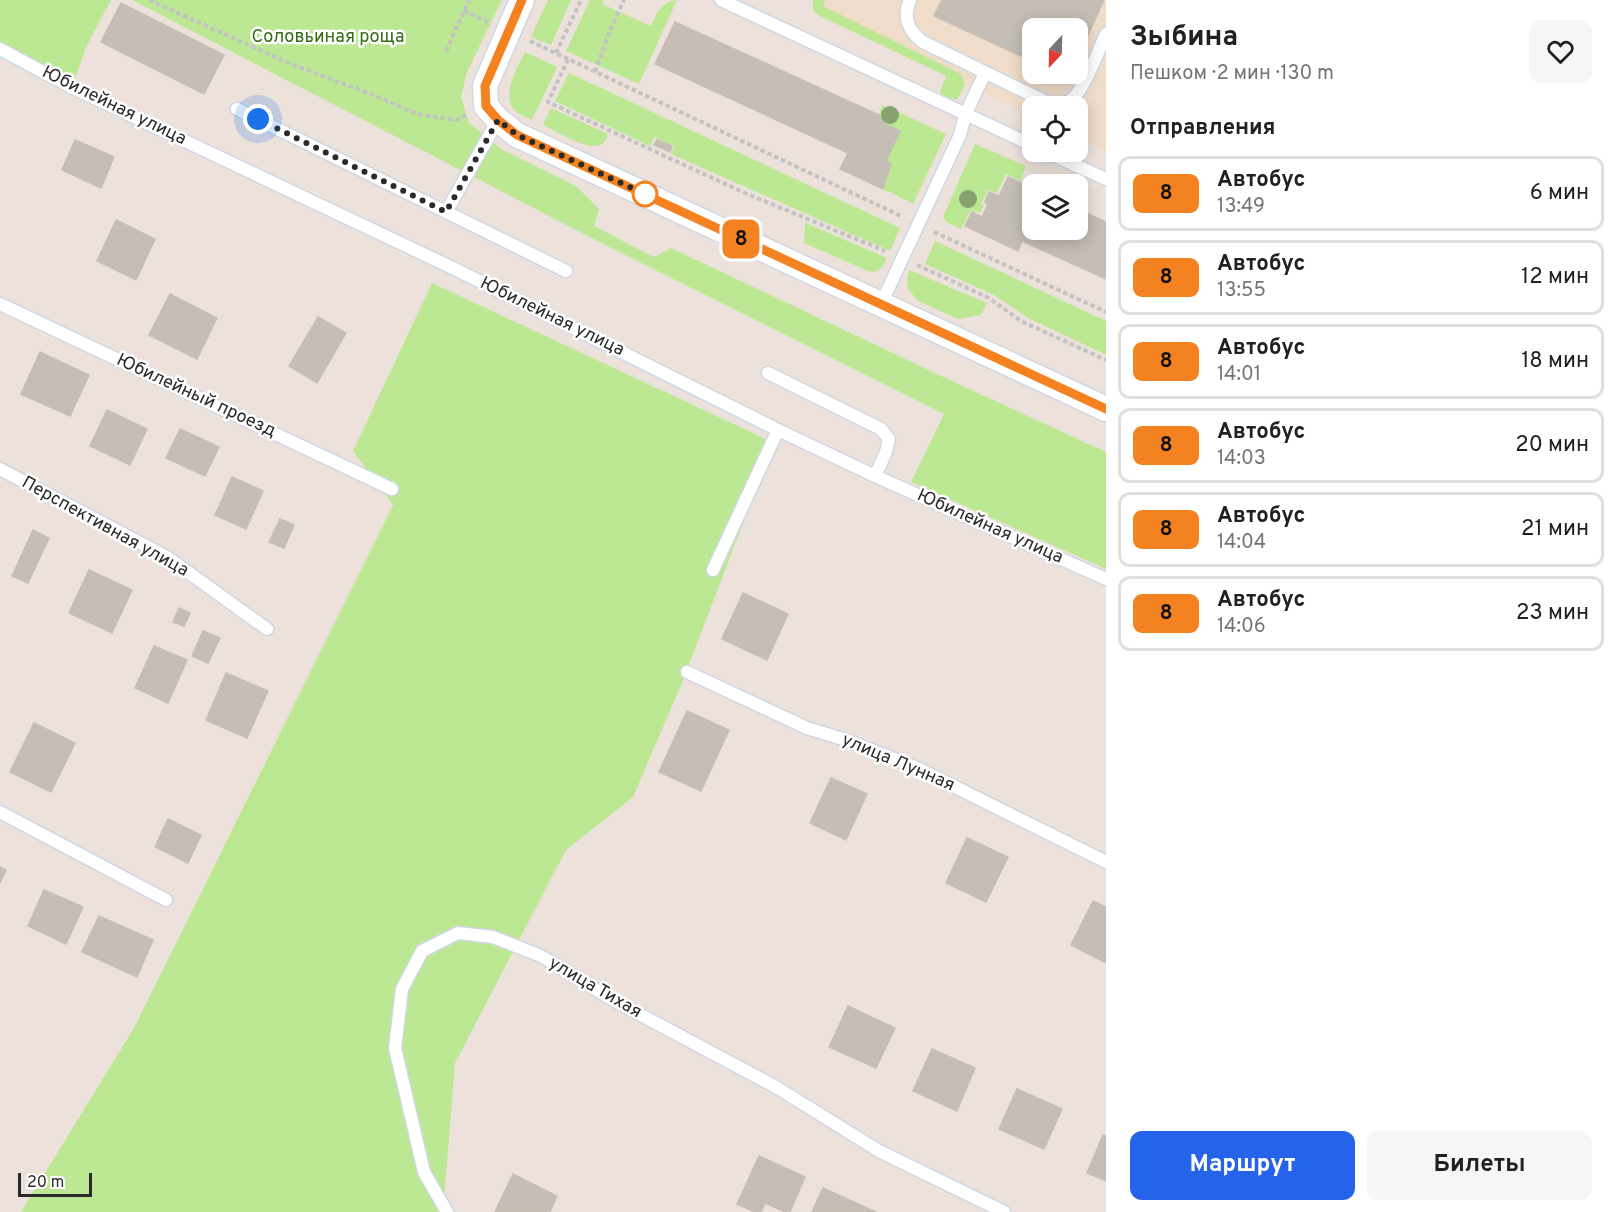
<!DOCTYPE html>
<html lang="ru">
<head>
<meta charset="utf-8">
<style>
  body { margin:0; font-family:Overpass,sans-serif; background:#f6f6f6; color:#202124; height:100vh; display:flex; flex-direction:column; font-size:22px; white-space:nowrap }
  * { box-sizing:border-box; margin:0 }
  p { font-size:20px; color:#757577 }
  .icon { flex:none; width:33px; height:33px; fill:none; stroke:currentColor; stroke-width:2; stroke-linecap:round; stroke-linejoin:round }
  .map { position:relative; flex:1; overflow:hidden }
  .drawer { display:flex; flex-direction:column; background:#fff; width:510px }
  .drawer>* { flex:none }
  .badge { padding:0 12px; border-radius:9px; font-size:21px; line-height:39px }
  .needle { width:39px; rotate:202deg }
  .tools { position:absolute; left:1022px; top:18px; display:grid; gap:12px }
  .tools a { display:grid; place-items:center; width:66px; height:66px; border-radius:12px; background:#fff; box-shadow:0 3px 15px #0003; font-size:30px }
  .scale { position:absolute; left:18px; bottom:15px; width:74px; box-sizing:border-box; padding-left:6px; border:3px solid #2a2a2a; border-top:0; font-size:16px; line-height:21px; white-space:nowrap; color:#2a2a2a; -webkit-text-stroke:4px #fff; paint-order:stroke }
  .you { position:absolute; width:30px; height:30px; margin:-15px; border:4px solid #fff; border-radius:50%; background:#1a73e8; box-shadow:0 0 0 9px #1a73e833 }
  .map>.badge { position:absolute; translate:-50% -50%; box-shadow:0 0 0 3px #fff }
  h2 { padding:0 24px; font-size:22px; line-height:54px }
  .round { display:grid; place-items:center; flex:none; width:63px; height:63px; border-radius:12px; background:#f6f6f6 }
  .summary { display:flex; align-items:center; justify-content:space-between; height:102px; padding:0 24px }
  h1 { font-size:28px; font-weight:700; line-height:45px }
  .button { display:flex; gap:12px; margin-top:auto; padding:12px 24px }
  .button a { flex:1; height:69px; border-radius:12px; background:#2563eb; color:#fff; font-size:24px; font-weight:700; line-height:69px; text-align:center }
  .button a+a { background:#f6f6f6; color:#202124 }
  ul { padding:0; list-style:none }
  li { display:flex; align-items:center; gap:18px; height:75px; margin:0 12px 9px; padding:0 12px; border:3px solid #e0e0e0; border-radius:12px }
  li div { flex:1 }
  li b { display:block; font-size:22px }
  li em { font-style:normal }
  li .badge { min-width:66px; font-weight:700; text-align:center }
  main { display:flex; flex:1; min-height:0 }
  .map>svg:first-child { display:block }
  .education { fill:#f0ddc9; fill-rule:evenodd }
  .green { fill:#bde893 }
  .building { fill:#c5beb6; stroke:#c9beb4; stroke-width:1.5 }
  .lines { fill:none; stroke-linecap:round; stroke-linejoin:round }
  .lane-casing { stroke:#d0d7e4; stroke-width:15 }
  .street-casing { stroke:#d0d7e4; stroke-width:27 }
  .path { stroke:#c3c3c3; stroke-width:4; stroke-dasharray:4.5 3; stroke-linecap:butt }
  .lane { stroke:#fff; stroke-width:12 }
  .street { stroke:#fff; stroke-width:24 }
  .tree { fill:#87a26e }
  .line-casing { stroke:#fff; stroke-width:14 }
  .line { stroke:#f58220; stroke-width:9 }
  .walk { stroke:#2a2a2a; stroke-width:6; stroke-dasharray:0 10.8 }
  .stop-dot { fill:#fff; stroke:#f58220; stroke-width:3 }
  .labels { text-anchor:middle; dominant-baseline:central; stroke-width:5; stroke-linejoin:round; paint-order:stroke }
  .park-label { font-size:18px; fill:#346d14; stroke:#fff }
  .street-label { font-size:18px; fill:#2a2a2a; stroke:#fff }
</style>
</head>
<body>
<main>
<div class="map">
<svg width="1106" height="1212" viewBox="0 0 1106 1212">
  <rect width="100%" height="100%" fill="#ede2db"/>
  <path class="education" d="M825 0H1106V151L1077 137V106H1032V116L818 15ZM1032 28H1077V74H1032Z"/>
  <g class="green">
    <polygon points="0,0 111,0 87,45 74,81 0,42"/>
    <polygon points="132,0 502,0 467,72 461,97 469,123 503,150 576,186 599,209 594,226 654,257 671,248 937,374 1106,452 1106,569 911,482 944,414 609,247"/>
    <polygon points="548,0 571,0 551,45 531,37"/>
    <path d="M590 0H604L602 4 651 26C657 13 661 2 677 0L639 84 566 51Z"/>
    <polygon points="813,0 825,0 823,6 961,74 965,85 957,100 942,96 940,91 946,76 818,15 813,11"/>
    <path d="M525 52 557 67 532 120C526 117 516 114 512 107 503 91 518 66 525 52Z"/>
    <polygon points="569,73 900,228 890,251 671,154 674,146 654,137 650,146 555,101"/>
    <polygon points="883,105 946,134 913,204 883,189 887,180 885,124 888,119 878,115"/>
    <path d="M551 108 608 134C606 139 605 144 599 145 586 150 556 131 543 125Z"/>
    <polygon points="975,144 1026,166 1020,181 1006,174 997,193 988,190 981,204 984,205 980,213 971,210 961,229 946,222 943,217"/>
    <path d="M805 223H806L887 258C882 268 880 273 868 271L804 243Z"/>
    <polygon points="935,241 1106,321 1106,355 1028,318 994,295 925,264"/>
    <polygon points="909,270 987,303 981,315 958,319 918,301 908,289 907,279"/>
    <polygon points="432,283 774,443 679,690 633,797 566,850 455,1063 443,1212 21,1212 134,1028 393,505 353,451"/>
  </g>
  <g class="building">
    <polygon points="942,0 1104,0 1088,35 1080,32 1077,38 1077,28 1032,28 1032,61 934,16"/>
    <polygon points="121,3 224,55 204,94 101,42"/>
    <polygon points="675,22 888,119 885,124 900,131 886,161 891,164 883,189 840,169 848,153 655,64"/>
    <polygon points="75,140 114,157 101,188 62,170"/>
    <polygon points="657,140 672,146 670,152 654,145"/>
    <polygon points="1008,177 1032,188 1032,230 1077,230 1077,209 1106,222 1106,279 1022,241 1018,251 965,226 972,212 982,217 988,204 985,202 989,192 999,196"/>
    <polygon points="116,220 155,239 136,280 97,261"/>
    <polygon points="170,294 217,318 197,359 149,335"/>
    <polygon points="318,317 346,333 317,383 289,366"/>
    <polygon points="40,352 89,375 70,416 21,394"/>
    <polygon points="107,410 147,429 130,465 90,446"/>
    <polygon points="180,429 219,447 205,476 166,458"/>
    <polygon points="232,477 263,491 246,529 215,515"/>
    <polygon points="280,519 294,525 284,548 269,542"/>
    <polygon points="33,530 49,538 28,583 12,576"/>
    <polygon points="89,570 132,590 112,633 69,613"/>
    <polygon points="743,593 788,614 767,660 722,639"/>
    <polygon points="179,608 190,613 184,626 173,622"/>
    <polygon points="203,631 220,638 208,663 192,656"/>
    <polygon points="154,646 187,660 168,703 135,688"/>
    <polygon points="226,673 268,691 247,738 206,720"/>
    <polygon points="687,711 729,730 701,791 659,772"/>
    <polygon points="34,723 75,743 51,792 10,772"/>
    <polygon points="831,778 867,794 846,840 810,823"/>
    <polygon points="168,819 201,835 188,863 155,847"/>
    <polygon points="967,838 1008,857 986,902 946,883"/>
    <polygon points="0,867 6,870 0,883"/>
    <polygon points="44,890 83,907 66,944 28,926"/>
    <polygon points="1093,901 1106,907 1106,963 1071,945"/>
    <polygon points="99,916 153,940 137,977 82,952"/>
    <polygon points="848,1006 895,1028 876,1068 829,1047"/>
    <polygon points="932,1049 975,1068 957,1111 913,1091"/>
    <polygon points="1017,1089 1062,1109 1044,1149 999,1129"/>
    <polygon points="1103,1135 1106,1136 1106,1181 1087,1173"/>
    <polygon points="759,1156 805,1177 790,1212 785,1212 765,1203 761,1212 755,1212 737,1204"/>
    <polygon points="513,1174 557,1196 550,1212 495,1212"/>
    <polygon points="823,1188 876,1212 812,1212"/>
  </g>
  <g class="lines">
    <g class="lane-casing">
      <g id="lane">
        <polyline points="721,0 1032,145"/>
        <path d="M910 0C902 17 909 32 923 42L1044 101C1053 103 1062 106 1071 100 1083 92 1099 49 1106 34"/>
        <polyline points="0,49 71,87 457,270 778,430 875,476 1106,579"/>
        <polyline points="237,109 566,271"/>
        <polyline points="1046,152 1106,179"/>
        <polyline points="446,212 498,120"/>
        <polyline points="0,304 392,489"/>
        <polyline points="881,304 960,135 965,115 985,73"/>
        <polyline points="768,373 881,429 889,439 886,452 875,476"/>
        <polyline points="0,469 167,557 267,629"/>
        <polyline points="713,570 778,430"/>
        <polyline points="687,672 807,728 846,740 915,767 1106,862"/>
        <polyline points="0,812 166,900"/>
        <polyline points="447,1212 424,1172 395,1048 402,989 422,951 458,933 493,937 541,956 613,1000 776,1087 879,1151 1004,1212"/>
      </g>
    </g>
    <g class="street-casing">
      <polyline id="street" points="522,0 485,86 486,106 498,120 517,135 1106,409"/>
    </g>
    <g class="path">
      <polyline points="149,0 291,64 376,96 417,114 456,120 466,115"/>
      <polyline points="464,11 488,22"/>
      <polyline points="530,41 903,217"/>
      <polyline points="446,51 469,0"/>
      <polyline points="556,53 581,0"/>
      <polyline points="568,59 548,102 745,193 885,251"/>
      <polyline points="595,72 609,33 624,0"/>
      <polyline points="934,232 1106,312"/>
      <polyline points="917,265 989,298 1021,321 1106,360"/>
    </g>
    <use href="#lane" class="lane"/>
    <use href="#street" class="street"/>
  </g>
  <g class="tree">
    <circle cx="890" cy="115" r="9"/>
    <circle cx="968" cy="199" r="9"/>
  </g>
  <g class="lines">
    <g class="line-casing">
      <polyline id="line" points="522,0 485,86 486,106 498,120 517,135 1106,409"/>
    </g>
    <use href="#line" class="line"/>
    <polyline class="walk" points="258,119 446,212 498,120 517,135 645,194"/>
  </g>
  <circle class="stop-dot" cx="645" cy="194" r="12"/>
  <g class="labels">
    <g class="park-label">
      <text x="328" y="37">Соловьиная роща</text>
    </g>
    <g class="street-label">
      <text transform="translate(114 106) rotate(26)">Юбилейная улица</text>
      <text transform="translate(552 317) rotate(26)">Юбилейная улица</text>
      <text transform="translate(196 396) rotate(25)">Юбилейный проезд</text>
      <text transform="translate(105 527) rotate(29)">Перспективная улица</text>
      <text transform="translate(990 527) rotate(24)">Юбилейная улица</text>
      <text transform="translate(898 763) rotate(23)">улица Лунная</text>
      <text transform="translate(595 988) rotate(30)">улица Тихая</text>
    </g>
  </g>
</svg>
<div class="tools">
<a><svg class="needle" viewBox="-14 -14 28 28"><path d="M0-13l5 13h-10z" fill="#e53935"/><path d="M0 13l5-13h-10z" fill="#757577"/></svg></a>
<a><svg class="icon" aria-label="locate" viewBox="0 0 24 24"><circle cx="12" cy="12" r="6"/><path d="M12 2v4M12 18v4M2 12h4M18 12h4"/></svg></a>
<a><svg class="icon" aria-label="layers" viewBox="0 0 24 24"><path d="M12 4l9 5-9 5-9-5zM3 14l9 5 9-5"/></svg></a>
</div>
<div class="scale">20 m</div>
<div class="you" style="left:258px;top:119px"></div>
<b class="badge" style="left:741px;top:239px;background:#f58220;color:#111">8</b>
</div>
<section class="drawer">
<div class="summary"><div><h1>Зыбина</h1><p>Пешком · 2 мин · 130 m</p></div><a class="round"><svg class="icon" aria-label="heart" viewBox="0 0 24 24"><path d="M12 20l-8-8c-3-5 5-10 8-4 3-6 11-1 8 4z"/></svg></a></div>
<h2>Отправления</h2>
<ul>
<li><span class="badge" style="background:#f58220;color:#111">8</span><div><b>Автобус</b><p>13:49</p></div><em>6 мин</em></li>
<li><span class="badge" style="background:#f58220;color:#111">8</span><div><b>Автобус</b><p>13:55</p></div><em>12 мин</em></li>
<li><span class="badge" style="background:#f58220;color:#111">8</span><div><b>Автобус</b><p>14:01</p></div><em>18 мин</em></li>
<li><span class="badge" style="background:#f58220;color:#111">8</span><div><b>Автобус</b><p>14:03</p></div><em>20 мин</em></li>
<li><span class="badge" style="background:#f58220;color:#111">8</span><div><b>Автобус</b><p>14:04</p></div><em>21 мин</em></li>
<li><span class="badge" style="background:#f58220;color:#111">8</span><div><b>Автобус</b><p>14:06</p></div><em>23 мин</em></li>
</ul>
<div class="button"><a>Маршрут</a><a>Билеты</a></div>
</section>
</main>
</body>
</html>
